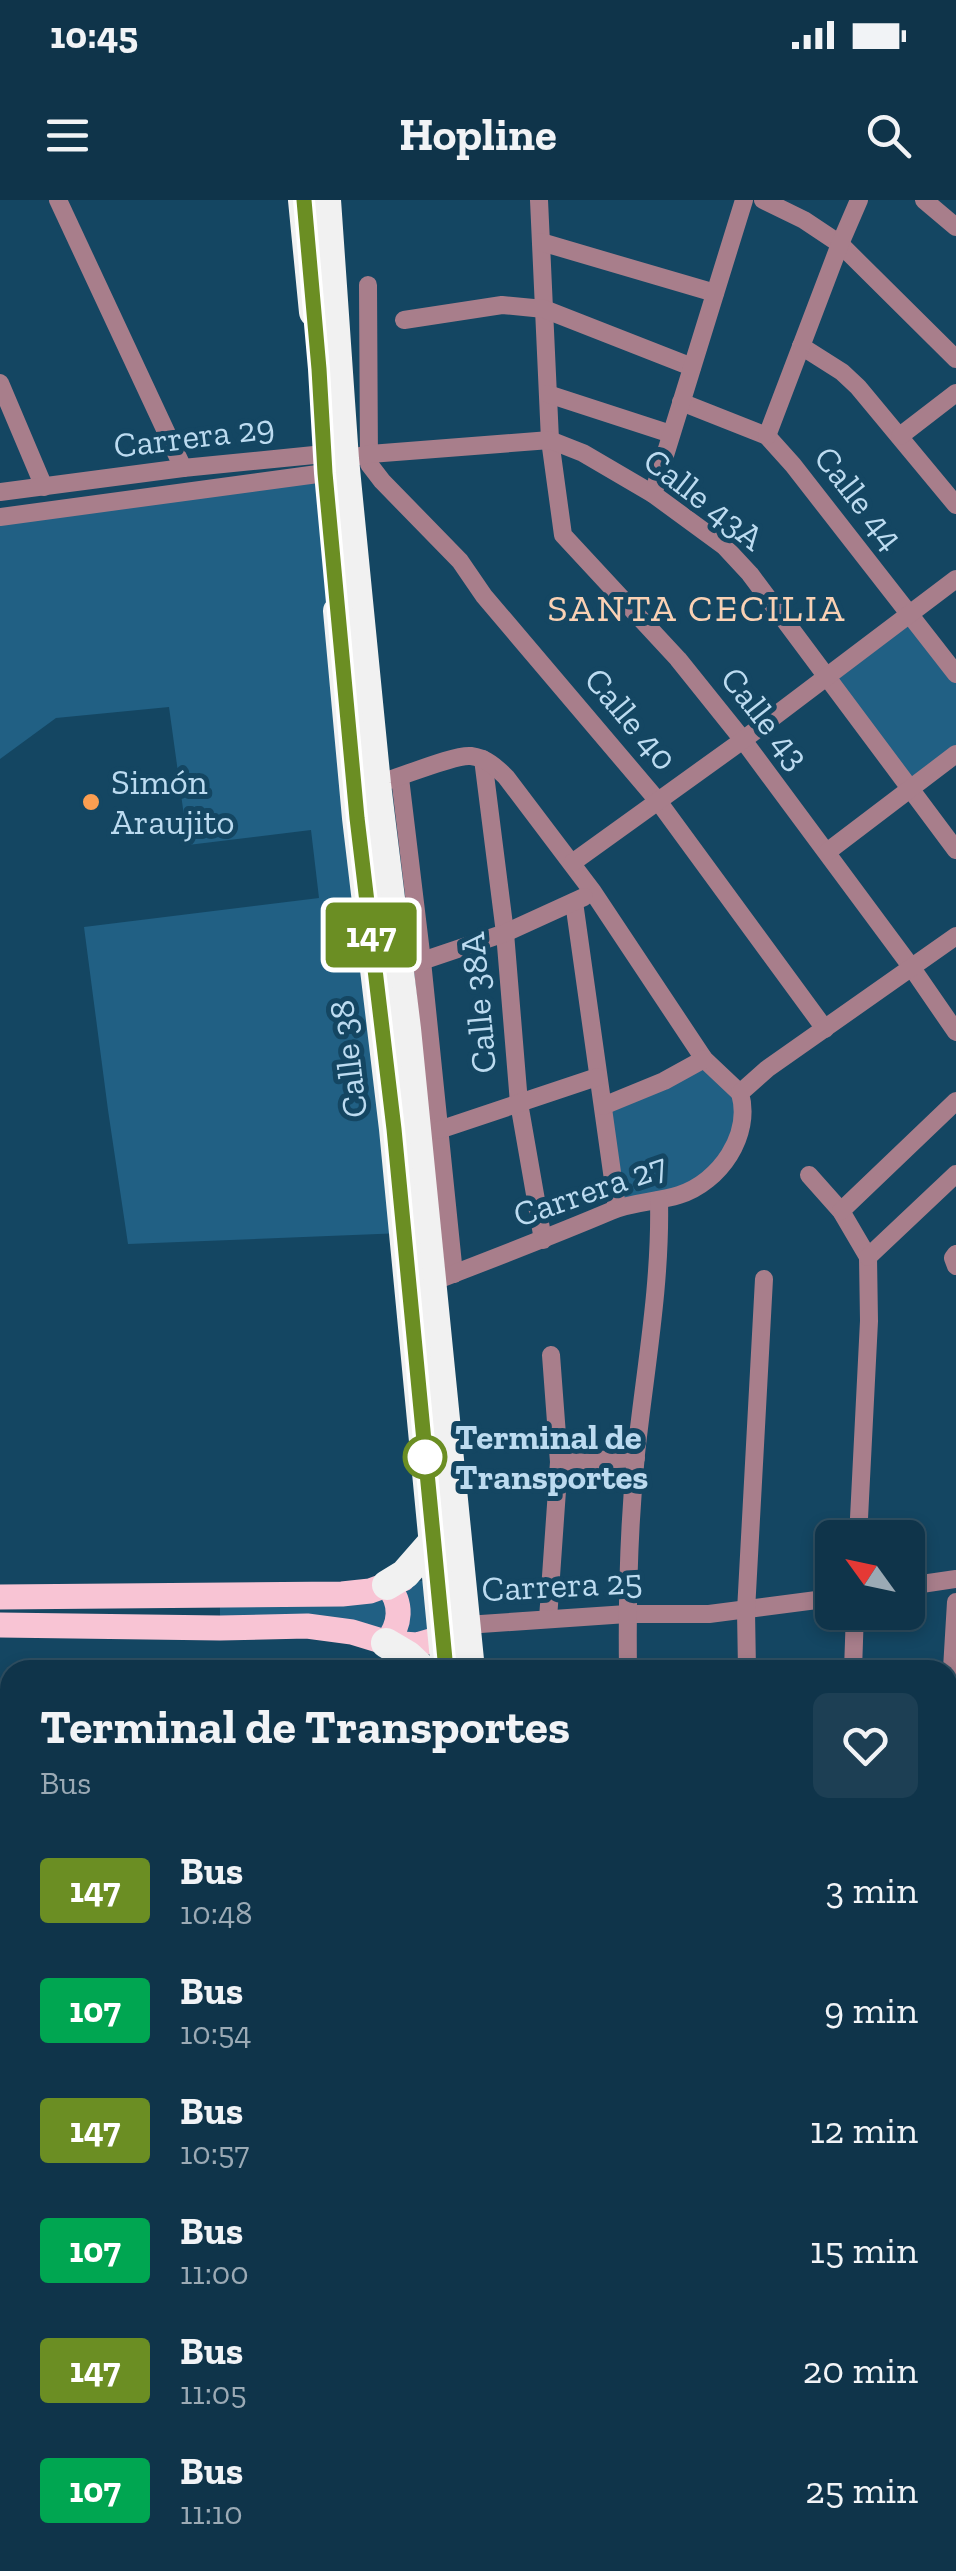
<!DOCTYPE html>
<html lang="en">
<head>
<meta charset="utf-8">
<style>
  body { margin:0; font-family:"Zilla Slab",serif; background:#1d3f54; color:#f1f3f6; height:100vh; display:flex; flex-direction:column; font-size:38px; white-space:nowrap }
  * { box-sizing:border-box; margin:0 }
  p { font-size:32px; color:#9baab5 }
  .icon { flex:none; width:55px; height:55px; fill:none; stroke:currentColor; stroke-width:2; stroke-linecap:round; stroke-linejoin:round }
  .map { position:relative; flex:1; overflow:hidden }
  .drawer { position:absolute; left:0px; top:1460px; width:958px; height:912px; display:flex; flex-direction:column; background:#0f344a; border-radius:30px 30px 0 0; box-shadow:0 5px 15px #0003,0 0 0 2px #2f4f62 }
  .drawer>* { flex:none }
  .badge { padding:0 20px; border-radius:8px; font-size:35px; line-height:65px }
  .needle { width:65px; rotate:303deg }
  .tools { position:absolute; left:815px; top:1320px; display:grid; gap:20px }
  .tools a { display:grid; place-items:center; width:110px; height:110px; border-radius:15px; background:#0f344a; box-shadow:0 5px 15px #0003,0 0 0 2px #2f4f62; font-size:50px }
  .map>.badge { position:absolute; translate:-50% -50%; box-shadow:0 0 0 5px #fff }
  .round { display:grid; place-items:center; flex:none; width:105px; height:105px; border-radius:15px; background:#1d3f54 }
  .overview { display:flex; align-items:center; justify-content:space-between; height:170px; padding:0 40px }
  h1 { font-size:48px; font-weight:800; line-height:75px }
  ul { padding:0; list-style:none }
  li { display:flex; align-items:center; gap:30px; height:120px; padding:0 40px }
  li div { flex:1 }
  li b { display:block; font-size:38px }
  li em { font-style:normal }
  li .badge { min-width:110px; font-weight:700; text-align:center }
  .status { display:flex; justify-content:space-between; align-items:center; height:70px; padding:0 50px; background:#0f344a; direction:ltr }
  .status svg { height:28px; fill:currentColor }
  header { display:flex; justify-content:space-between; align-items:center; height:130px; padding:0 40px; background:#0f344a; font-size:45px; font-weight:800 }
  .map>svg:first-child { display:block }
  .green { fill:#216084 }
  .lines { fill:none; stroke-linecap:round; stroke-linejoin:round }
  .canal { stroke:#0d80b7; stroke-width:15 }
  .minor { stroke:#a87e8b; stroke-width:18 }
  .major { stroke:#f8c4d4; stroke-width:25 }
  .highway { stroke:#f1f1f1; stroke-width:30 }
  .line-casing { stroke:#fff; stroke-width:22 }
  .line { stroke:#6b8e23; stroke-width:15 }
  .poi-dot { fill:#fb9e51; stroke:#144662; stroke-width:4 }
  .stop-dot { fill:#fff; stroke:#6b8e23; stroke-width:5 }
  .labels { text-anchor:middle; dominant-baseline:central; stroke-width:10; stroke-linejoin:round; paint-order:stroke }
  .street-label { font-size:35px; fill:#bcdbf0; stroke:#144662 }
  .poi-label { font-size:35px; fill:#bcdbf0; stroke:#144662; text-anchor:start }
  .stop-label { font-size:35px; font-weight:bold; fill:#bcdbf0; stroke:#144662; text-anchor:start }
  .neighbourhood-label { font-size:38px; letter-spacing:2.5px; fill:#fad1b4; stroke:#144662 }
</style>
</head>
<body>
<div class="status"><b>10:45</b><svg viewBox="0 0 49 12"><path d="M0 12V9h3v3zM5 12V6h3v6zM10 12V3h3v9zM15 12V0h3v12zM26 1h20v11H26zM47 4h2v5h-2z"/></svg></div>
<header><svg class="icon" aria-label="menu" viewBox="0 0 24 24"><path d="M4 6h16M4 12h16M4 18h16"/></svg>Hopline<svg class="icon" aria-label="search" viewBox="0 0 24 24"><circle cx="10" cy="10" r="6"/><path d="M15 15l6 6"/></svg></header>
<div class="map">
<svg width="956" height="2371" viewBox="0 0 956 2371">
  <rect width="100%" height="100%" fill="#144662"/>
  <g class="green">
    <polygon points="325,273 357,618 403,1033 128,1044 108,910 84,727 319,698 311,630 188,645 169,507 56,518 0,559 0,317"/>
    <polygon points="910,415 956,474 956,554 911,588 828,475"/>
    <polygon points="704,859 745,909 708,979 617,1008 603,906"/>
    <polygon points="437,1379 443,1443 220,1428 220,1395 387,1385"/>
  </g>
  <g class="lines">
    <g class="canal">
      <polyline points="0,1640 10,1641"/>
      <polyline points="948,1679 956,1677"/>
    </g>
    <g class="minor">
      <polyline points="58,0 183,268"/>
      <polyline points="539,0 550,240 563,335 678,459 743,540 912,768 956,832"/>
      <polyline points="763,0 804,20 840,44 956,159"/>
      <polyline points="924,0 956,27"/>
      <polyline points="541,42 715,93"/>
      <polyline points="368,85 369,264 382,281 460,361 484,396 658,601 825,829"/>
      <polyline points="404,120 502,105 544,109 692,167"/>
      <polyline points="801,146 842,172 858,187 956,305"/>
      <polyline points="0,183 44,287"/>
      <polyline points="548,194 671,234"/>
      <polyline points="681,202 767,236 793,265 956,474"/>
      <polyline points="767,236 840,44 859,0"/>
      <polyline points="900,236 956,193"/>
      <polyline points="0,292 183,268 324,254 344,259"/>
      <polyline points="653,294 744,0"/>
      <polyline points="0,317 325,273 344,259 370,254 550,240 583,253 653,294 724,346 750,374 956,650"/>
      <polyline points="483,559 505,733 519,903 543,1040"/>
      <polyline points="400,578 422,761 454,1074"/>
      <path d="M376 584C397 579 454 554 471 556 486 558 496 567 506 577L593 692 704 859 740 893"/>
      <polyline points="827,652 956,554"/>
      <polyline points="572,663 743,540 956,379"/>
      <polyline points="574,702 617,1008"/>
      <polyline points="422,761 505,733 584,697"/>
      <polyline points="603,906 664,881 704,859"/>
      <polyline points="439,930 597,877"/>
      <polyline points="809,975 841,1011 868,1057 869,1121 858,1338"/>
      <polyline points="841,1011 956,901"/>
      <polyline points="956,1054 953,1058 956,1066"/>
      <polyline points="868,1057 956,974"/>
      <path d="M432 1082C492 1059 552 1036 611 1011 632 1002 657 1002 679 995 720 982 752 935 740 893L767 869 956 736"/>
      <polyline points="559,1262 636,1258"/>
      <polyline points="908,1386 956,1379"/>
      <polyline points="956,1402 950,1502 956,1544"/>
      <polyline points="548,1419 559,1262 551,1155"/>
      <polyline points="466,1425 627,1414 709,1414 832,1398"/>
      <path d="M628 1470C627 1398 629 1325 636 1254 645 1170 661 1085 659 1000"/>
      <polyline points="747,1470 746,1411 764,1079"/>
      <polyline points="853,1470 855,1412"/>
      <polyline points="948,1622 956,1619"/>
      <polyline points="948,1722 956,1715"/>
      <polyline points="0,1807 10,1807"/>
      <polyline points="948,1859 956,1867"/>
      <polyline points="948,2008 956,1999"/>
      <polyline points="0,2167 10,2168"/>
      <polyline points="948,2172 956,2163"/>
      <polyline points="948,2219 956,2227"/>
      <polyline points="0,2253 10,2254"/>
      <polyline points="0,2351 10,2352"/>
      <polyline points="119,2362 119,2371"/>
      <polyline points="699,2362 699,2371"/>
      <polyline points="757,2362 758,2371"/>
      <polyline points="845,2362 846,2371"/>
      <polyline points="941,2362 942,2371"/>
    </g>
    <g class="major">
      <polyline points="0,1397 342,1394 370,1391 403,1379"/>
      <polyline points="0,1425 220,1428 307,1426 352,1432 388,1443 417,1445 434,1440 457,1429"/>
      <path d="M386 1443C401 1425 403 1403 387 1385"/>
    </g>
    <g class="highway">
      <polyline points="303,0 314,112"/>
      <polyline points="326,0 344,259 376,584 406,829 470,1470"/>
      <polyline points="338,411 357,618 394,929 446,1470"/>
      <polyline points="387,1385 405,1374 433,1342"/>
      <polyline points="386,1443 408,1456 423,1470"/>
      <polyline points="527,2362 528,2371"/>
      <polyline points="555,2362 555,2371"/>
    </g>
  </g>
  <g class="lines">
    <g class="line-casing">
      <polyline id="line" points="304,0 319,169 325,273 357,618 394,929 446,1470"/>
    </g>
    <use href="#line" class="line"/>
  </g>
  <circle class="poi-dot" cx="91" cy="602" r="10"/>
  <circle class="stop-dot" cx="425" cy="1257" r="20"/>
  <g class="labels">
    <g class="street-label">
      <text transform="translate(194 236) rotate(-7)">Carrera 29</text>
      <text transform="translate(859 298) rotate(52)">Calle 44</text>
      <text transform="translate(704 299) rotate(38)">Calle 43A</text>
      <text transform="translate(765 518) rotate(52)">Calle 43</text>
      <text transform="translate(631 519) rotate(50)">Calle 40</text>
      <text transform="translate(478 803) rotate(-95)">Calle 38A</text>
      <text transform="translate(348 859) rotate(-97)">Calle 38</text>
      <text transform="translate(590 990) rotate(-19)">Carrera 27</text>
      <text transform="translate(562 1385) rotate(-3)">Carrera 25</text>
    </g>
    <g class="poi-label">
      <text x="111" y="582">Simón<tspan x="111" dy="40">Araujito</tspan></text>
    </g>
    <g class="stop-label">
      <text x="455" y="1237">Terminal de<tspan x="455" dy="40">Transportes</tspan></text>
    </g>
    <g class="neighbourhood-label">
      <text x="697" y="408">SANTA CECILIA</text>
    </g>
  </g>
</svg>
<div class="tools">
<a><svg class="needle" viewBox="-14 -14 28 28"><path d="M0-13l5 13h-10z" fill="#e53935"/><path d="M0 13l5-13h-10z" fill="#9baab5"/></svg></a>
</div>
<b class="badge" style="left:371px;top:735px;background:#6b8e23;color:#fff">147</b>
<section class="drawer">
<div class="overview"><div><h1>Terminal de Transportes</h1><p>Bus</p></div><a class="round"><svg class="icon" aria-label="heart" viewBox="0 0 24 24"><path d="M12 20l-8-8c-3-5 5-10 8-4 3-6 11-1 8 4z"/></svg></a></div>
<ul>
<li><span class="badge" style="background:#6b8e23;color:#fff">147</span><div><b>Bus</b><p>10:48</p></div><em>3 min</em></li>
<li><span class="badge" style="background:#00a651;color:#fff">107</span><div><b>Bus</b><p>10:54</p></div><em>9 min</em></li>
<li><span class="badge" style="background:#6b8e23;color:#fff">147</span><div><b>Bus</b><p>10:57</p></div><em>12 min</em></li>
<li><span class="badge" style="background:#00a651;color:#fff">107</span><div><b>Bus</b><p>11:00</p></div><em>15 min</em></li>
<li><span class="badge" style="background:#6b8e23;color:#fff">147</span><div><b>Bus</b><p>11:05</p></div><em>20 min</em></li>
<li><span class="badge" style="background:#00a651;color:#fff">107</span><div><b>Bus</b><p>11:10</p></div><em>25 min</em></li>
</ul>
</section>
</div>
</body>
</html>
